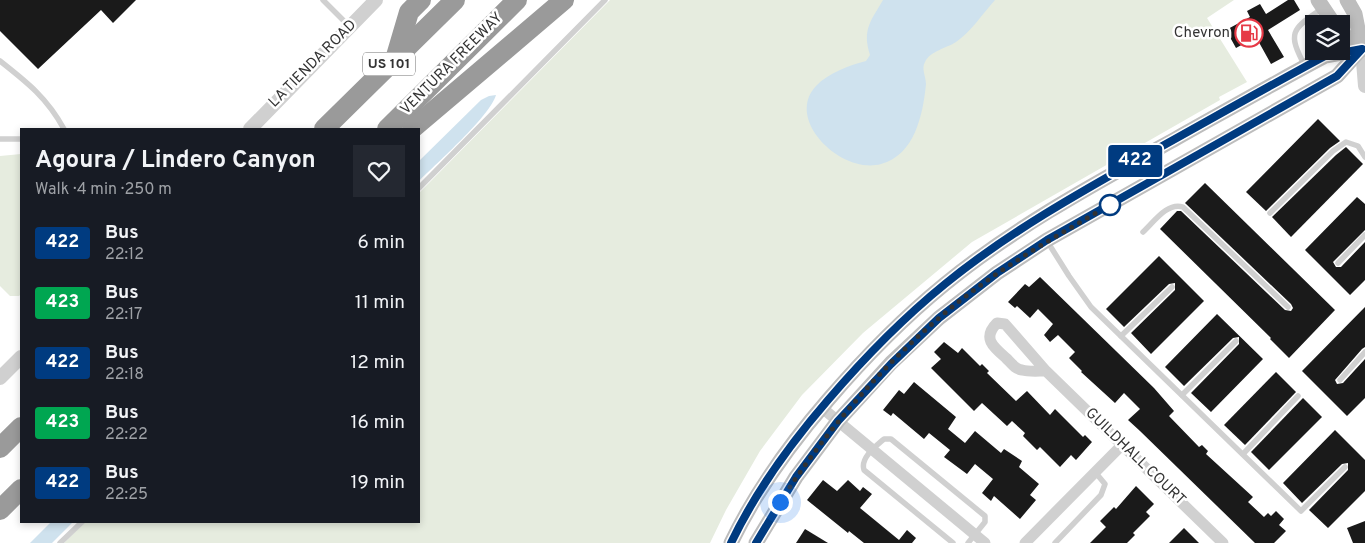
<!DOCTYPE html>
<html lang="en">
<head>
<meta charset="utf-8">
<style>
  body { margin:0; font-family:Overpass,sans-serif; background:#242831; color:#f1f3f6; height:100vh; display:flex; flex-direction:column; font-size:19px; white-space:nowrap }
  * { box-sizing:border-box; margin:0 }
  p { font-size:16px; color:#9ea1a6 }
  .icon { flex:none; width:28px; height:28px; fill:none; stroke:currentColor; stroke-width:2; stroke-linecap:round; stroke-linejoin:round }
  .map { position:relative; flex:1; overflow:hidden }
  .drawer { position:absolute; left:20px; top:128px; width:400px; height:395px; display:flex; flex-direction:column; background:#171b24; border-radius:0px; box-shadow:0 2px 8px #0003 }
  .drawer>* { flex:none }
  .badge { padding:0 10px; border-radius:4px; font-size:18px; line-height:32px }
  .buttons { position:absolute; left:1305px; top:15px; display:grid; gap:10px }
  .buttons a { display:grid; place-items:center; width:45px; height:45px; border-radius:0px; background:#171b24; box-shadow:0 2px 8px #0003; font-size:25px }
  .you { position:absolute; width:25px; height:25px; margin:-12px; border:4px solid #fff; border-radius:50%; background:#1a73e8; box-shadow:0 0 0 8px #1a73e833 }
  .map>.badge { position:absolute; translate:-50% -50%; box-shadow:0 0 0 2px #fff }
  .round { display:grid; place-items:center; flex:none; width:52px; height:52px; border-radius:0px; background:#242831 }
  .head { display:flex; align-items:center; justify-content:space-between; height:85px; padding:0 15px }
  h1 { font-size:24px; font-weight:700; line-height:38px }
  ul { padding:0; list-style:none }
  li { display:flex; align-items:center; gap:15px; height:60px; padding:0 15px }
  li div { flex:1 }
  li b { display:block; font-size:19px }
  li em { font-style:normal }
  li .badge { min-width:55px; font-weight:700; text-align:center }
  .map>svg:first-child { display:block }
  .green { fill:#e6ecdf }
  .water { fill:#cfe2ee }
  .building { fill:#1a1a1a }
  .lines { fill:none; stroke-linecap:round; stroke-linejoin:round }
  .service { stroke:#d0d0d0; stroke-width:5.5 }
  .minor { stroke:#d0d0d0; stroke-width:11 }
  .tertiary { stroke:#d0d0d0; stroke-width:14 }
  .secondary { stroke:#bdbdbd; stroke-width:15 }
  .motorway { stroke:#9a9a9a; stroke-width:20 }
  .line-casing { stroke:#fff; stroke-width:11 }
  .line { stroke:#003b80; stroke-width:8 }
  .walk { stroke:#333; stroke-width:5; stroke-dasharray:0 9 }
  .stop-dot { fill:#fff; stroke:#003b80; stroke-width:2.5 }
  .labels { text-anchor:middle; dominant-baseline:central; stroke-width:5; stroke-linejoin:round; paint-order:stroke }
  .shield { fill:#fff; stroke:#707070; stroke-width:1 }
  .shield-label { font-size:14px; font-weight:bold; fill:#333 }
  .poi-label { font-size:15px; fill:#333; stroke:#fff; text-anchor:end }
  .street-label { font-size:15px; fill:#333; stroke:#fff }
</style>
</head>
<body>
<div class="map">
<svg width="1365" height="543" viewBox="0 0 1365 543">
  <rect width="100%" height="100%" fill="#fff"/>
  <g class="green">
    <polygon points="610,0 1234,0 1207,18 1247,82 1219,97 1220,100 972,242 863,333 802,395 760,451 726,510 710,543 64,543 86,521 419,521 419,193"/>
    <polygon points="21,154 21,294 19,296 10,296 0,286 0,156"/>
  </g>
  <g class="water">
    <path d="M883 0H995C983 13 971 32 956 42 947 48 930 51 925 62 921 68 926 77 926 84 923 114 915 155 881 164 842 175 784 120 816 86 828 73 850 65 866 61L870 55C862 29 871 21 883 0Z"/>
    <path d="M496 95C490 116 437 163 419 181V161L481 100 489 96Z"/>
    <polygon points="52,521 74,521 52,543 30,543"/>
  </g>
  <g class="building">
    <polygon points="0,0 136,0 113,23 101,10 38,69 0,31"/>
    <polygon points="1288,0 1294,0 1300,10 1268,30 1284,57 1271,64 1256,37 1236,48 1226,30 1250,17 1247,11 1260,4 1266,14"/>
    <polygon points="1318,119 1340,141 1330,148 1266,211 1246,192"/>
    <polygon points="1346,147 1363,164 1291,237 1272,217 1336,155"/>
    <polygon points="1205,183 1335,310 1289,358 1270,339 1271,338 1160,229 1177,211 1181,211 1285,310 1291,311 1293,308 1291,304 1185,203"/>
    <polygon points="1357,197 1365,204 1365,230 1333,262 1336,267 1341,267 1365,242 1365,280 1350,295 1305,250"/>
    <polygon points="1159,256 1204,301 1151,354 1131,333 1175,290 1175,283 1169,284 1124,327 1106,309"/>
    <polygon points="1040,277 1154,388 1174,411 1169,416 1199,447 1202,445 1208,451 1206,454 1253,497 1248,502 1264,517 1268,513 1271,516 1276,511 1284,519 1279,525 1286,531 1274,543 1255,543 1140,431 1128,420 1140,409 1124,393 1115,403 1081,372 1082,371 1069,358 1075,352 1058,335 1050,342 1044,335 1053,324 1038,309 1030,318 1017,306 1015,308 1008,302 1025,284 1029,287"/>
    <polygon points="1365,307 1365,347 1362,349 1335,380 1337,384 1343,383 1365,359 1365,398 1347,416 1302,371"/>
    <polygon points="1217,314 1263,359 1211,412 1191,393 1239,344 1239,337 1233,338 1184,386 1165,367"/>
    <polygon points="944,342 958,353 962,348 980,366 982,364 989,371 987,373 1016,401 1027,391 1050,415 1055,409 1083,437 1085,435 1092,442 1076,460 1071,455 1060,467 1040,447 1037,450 1023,436 1025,433 1012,421 1007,426 982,403 974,411 931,368 941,359 934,352"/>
    <polygon points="1276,372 1296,392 1245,445 1224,425"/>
    <polygon points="914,382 956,417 948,429 965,443 975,431 1001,453 1004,449 1022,461 1019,467 1039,484 1030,495 1036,500 1020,519 994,496 991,501 982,493 993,479 975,464 967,474 944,457 950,450 929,433 924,439 893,413 891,416 883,410 899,390 904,394"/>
    <polygon points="1303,398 1322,417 1269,470 1251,452"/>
    <polygon points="1335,430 1365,460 1365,491 1328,528 1309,510 1348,470 1348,463 1342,464 1302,503 1283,483"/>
    <polygon points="823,480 837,491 848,480 860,491 863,487 872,494 860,508 899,540 907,530 916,538 912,543 864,543 849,531 848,533 807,500"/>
    <polygon points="1136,486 1154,504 1146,512 1150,516 1133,533 1135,535 1127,543 1090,543 1106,527 1100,521 1114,507 1116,509"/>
    <polygon points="1365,521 1365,543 1353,543 1347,528"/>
    <polygon points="1184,528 1199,543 1169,543"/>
    <polygon points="805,529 828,543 796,543"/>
  </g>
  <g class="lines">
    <g class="service">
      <polyline points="323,0 350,27"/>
      <path d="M0 61C28 83 47 98 64 129"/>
      <path d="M1305 66C1286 31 1293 29 1323 8"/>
      <polyline points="0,139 21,139"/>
      <polyline points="419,188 605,0"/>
      <polyline points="1270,213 1333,151 1346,142 1358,146 1365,157"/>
      <path d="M1143 232C1154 222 1167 202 1183 207L1288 307"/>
      <polyline points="1047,241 1069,276 1091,307 1301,511 1345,467"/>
      <polyline points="1338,263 1365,235"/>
      <polyline points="1121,336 1172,287"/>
      <polyline points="1340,380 1365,352"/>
      <polyline points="1182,395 1236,341"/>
      <polyline points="1243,454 1298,396"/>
      <polyline points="60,543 83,521"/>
      <path d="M953 543 864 470C860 458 876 446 884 439H891L985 516V522L968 543"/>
      <polyline points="1055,543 1101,495 1105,484 1095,472"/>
    </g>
    <g class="minor">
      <path d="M1046 371C1038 371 1029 372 1022 370 1015 369 1011 363 1006 358 993 347 982 338 997 323L1005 324 1046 371 1223 543"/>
      <polyline points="821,407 985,543"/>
      <polyline points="1025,543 1123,444"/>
    </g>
    <g class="tertiary">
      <polyline points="1362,49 1365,86"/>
      <polyline points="250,129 376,0"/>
      <polyline points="0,378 21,357"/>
    </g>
    <g class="secondary">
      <polyline points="1318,0 1334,24"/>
      <polyline points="1347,0 1355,14 1362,49"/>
      <polyline points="1341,32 1362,49"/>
      <path d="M731 543C756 491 790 444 828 400 864 358 902 319 945 284 1016 226 1098 182 1177 138 1227 110 1276 82 1325 56L1365 49"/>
      <polyline points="756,543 796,477 838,421 891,363 939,318 997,273 1047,240 1337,76 1362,48"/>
    </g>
    <g class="motorway">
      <polyline points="396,56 409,12 421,0"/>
      <polyline points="324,129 455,0"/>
      <polyline points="387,129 517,0"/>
      <polyline points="412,129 564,0"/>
      <polyline points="0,448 21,427"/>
      <polyline points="0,510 21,489"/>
    </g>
  </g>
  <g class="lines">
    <g class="line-casing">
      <path id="line" d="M731 543C756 491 790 444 828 400 864 358 902 319 945 284 1010 231 1084 190 1157 149 1213 118 1269 86 1325 56L1362 49 1337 76 1047 240 997 273 939 318 891 364 838 421 796 477 756 543"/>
    </g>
    <use href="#line" class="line"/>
    <path class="walk" d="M780 502C824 434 877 371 939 318 991 273 1051 239 1110 205"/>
  </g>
  <defs>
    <g id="fuel-ring" transform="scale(1.4375)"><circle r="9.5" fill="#fff" stroke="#e63946" stroke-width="1.5"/><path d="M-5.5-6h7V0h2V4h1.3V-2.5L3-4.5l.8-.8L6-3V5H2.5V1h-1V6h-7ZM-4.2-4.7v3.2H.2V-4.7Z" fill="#e63946"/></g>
  </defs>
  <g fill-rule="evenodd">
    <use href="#fuel-ring" x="1249" y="33"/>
  </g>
  <circle class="stop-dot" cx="1110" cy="205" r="10"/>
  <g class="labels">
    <rect class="shield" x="363" y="52.5" width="52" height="23" rx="4"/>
    <g class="shield-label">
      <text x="389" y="64">US 101</text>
    </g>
    <g class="poi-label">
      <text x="1230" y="33">Chevron</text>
    </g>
    <g class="street-label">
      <text transform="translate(313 64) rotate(-45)">LA TIENDA ROAD</text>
      <text transform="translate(452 64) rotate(-45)">VENTURA FREEWAY</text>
      <text transform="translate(1135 457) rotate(44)">GUILDHALL COURT</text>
    </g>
  </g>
</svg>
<div class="buttons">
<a><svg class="icon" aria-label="layers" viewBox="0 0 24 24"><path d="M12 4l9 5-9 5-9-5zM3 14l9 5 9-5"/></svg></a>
</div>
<div class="you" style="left:780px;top:502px"></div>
<b class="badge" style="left:1135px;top:161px;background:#003b80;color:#fff">422</b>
<section class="drawer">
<div class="head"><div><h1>Agoura / Lindero Canyon</h1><p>Walk · 4 min · 250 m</p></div><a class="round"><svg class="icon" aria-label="heart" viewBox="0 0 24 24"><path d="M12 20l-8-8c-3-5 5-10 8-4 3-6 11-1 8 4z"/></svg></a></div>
<ul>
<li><span class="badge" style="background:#003b80;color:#fff">422</span><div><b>Bus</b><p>22:12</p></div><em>6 min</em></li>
<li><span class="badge" style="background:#00a651;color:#fff">423</span><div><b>Bus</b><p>22:17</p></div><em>11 min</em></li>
<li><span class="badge" style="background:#003b80;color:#fff">422</span><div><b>Bus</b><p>22:18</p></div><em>12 min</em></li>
<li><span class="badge" style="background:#00a651;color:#fff">423</span><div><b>Bus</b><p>22:22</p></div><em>16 min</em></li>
<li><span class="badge" style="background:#003b80;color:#fff">422</span><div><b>Bus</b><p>22:25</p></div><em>19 min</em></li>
</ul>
</section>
</div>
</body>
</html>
